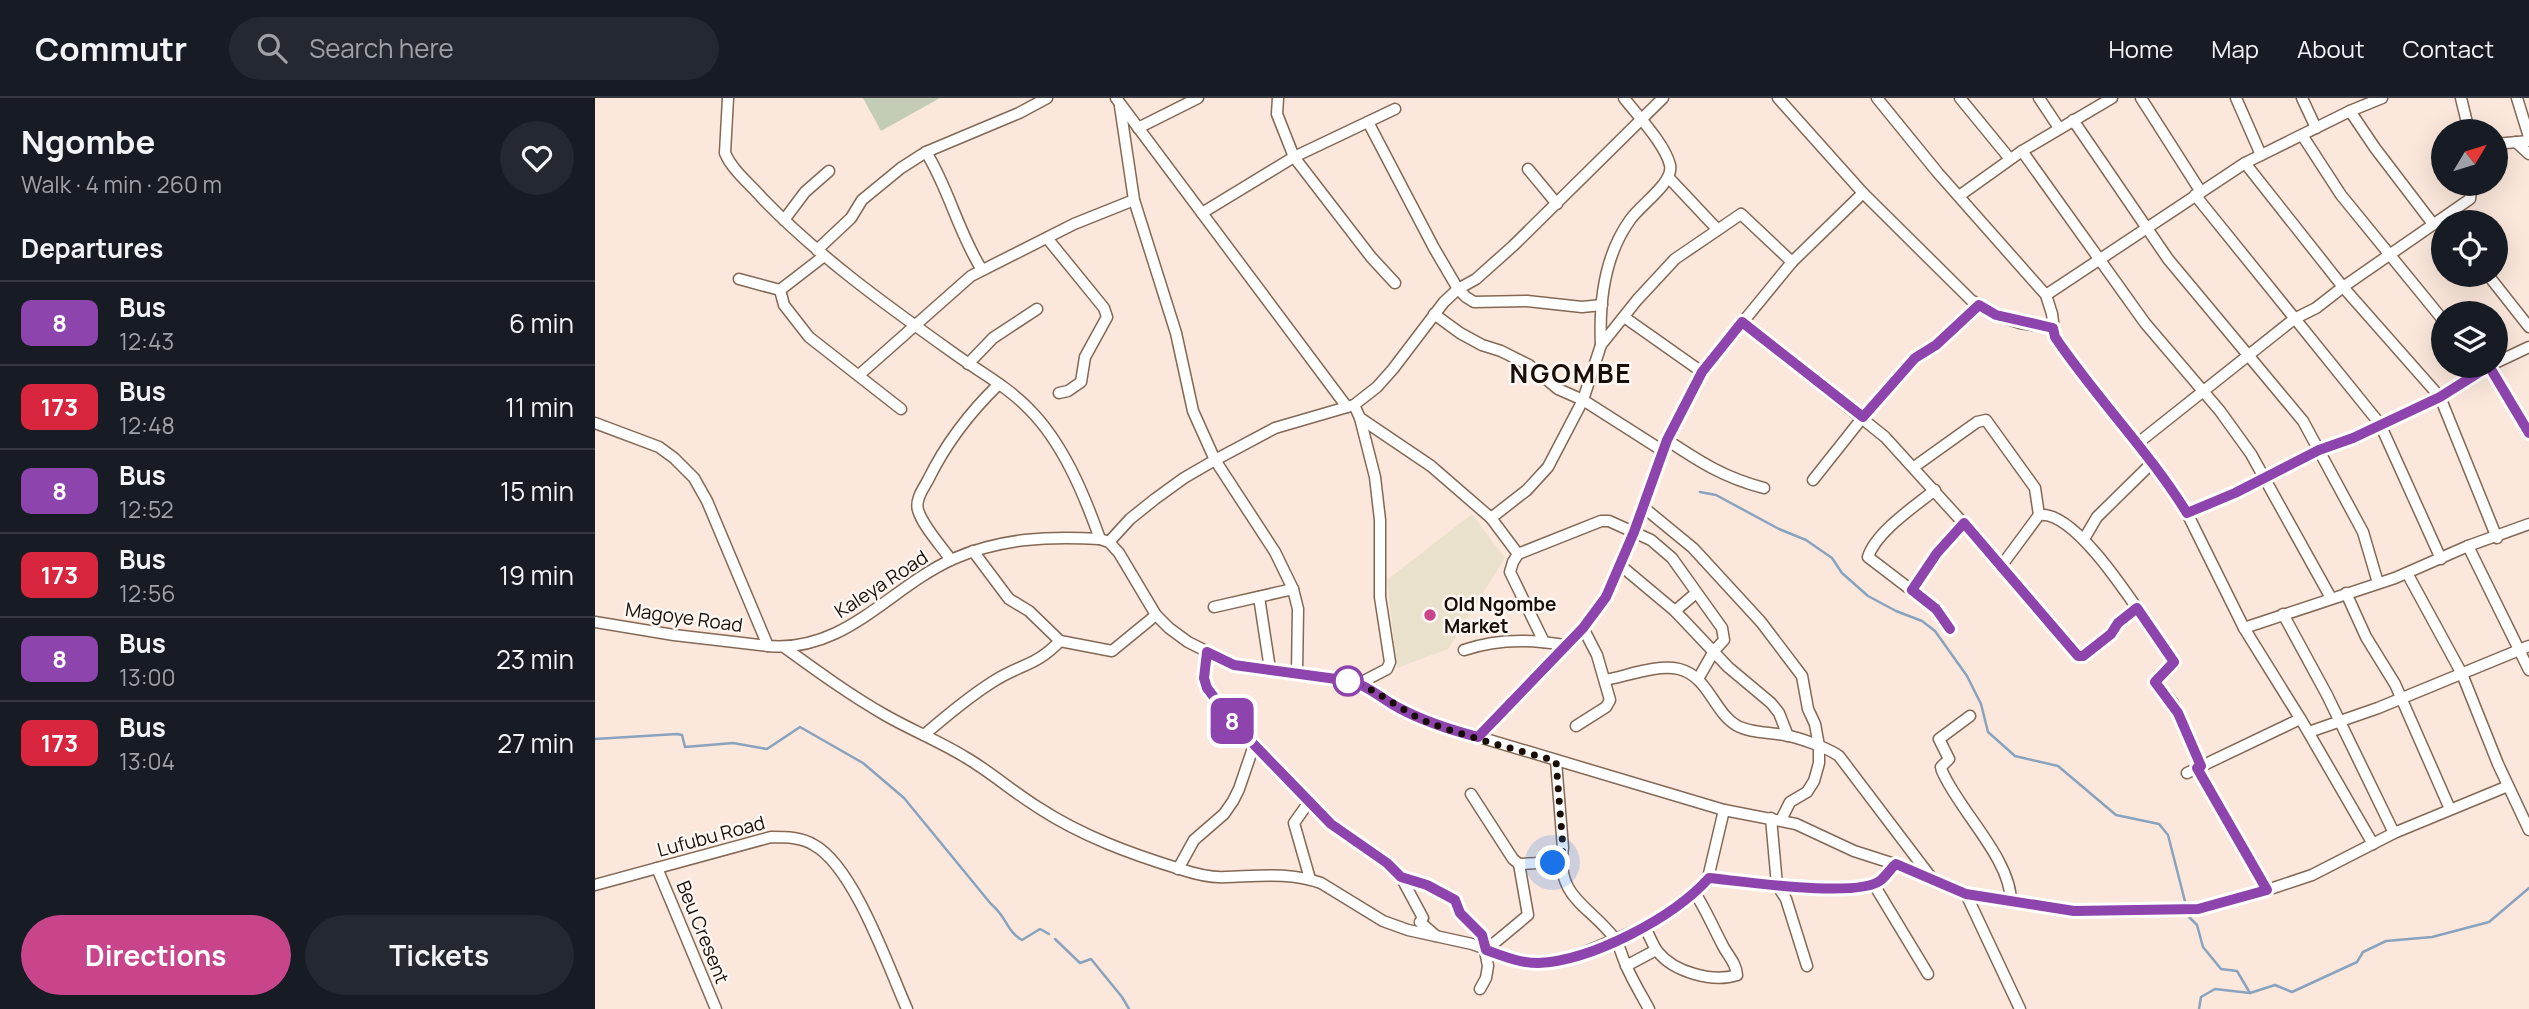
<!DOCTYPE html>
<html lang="en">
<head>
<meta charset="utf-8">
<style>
  body { margin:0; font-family:Manrope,sans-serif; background:#242831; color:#f1f3f6; height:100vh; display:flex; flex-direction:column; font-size:26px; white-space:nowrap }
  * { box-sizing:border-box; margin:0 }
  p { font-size:23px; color:#9ea1a6 }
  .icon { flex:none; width:38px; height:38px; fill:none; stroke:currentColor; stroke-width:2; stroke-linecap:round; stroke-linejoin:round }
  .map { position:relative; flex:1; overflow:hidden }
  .drawer { display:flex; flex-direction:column; background:#171b24; width:595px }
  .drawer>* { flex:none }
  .badge { padding:0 14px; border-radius:10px; font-size:24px; line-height:46px }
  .needle { width:46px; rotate:52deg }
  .tools { position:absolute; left:1836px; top:21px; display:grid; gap:14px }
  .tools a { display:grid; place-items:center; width:77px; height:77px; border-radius:50%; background:#171b24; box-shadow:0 7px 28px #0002; font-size:35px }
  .you { position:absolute; width:35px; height:35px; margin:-18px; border:5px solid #fff; border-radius:50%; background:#1a73e8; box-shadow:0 0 0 10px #1a73e833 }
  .map>.badge { position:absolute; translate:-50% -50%; box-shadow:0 0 0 4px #fff }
  h2 { padding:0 21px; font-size:26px; line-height:63px }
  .round { display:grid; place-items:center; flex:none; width:74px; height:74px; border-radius:37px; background:#242831 }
  .headline { display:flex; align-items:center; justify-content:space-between; height:119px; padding:0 21px }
  h1 { font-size:33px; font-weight:700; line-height:52px }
  .cta { display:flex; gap:14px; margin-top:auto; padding:14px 21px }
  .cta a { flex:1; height:80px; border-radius:42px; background:#c9458b; color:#fff; font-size:28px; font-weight:700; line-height:80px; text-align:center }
  .cta a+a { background:#242831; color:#f1f3f6 }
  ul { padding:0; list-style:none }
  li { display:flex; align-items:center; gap:21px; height:84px; padding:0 21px; border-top:2px solid #363941 }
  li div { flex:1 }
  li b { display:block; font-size:26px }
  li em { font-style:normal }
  li .badge { min-width:77px; font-weight:700; text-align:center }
  header { display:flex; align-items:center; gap:42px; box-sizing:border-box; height:98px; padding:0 35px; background:#171b24; border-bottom:2px solid #363941 }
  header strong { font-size:33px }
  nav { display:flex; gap:38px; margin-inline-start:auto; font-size:24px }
  .search { width:490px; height:63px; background:#242831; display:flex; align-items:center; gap:18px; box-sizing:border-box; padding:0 24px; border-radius:38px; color:#9ea1a6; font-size:26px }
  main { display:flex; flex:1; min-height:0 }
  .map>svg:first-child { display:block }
  .commercial { fill:#eae1cc }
  .pitch { fill:#c3ccb7 }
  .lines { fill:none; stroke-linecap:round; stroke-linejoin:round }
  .stream { stroke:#89a3bf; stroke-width:2.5 }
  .minor-casing { stroke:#836855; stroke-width:13 }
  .minor { stroke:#fff; stroke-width:10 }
  .line-casing { stroke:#fff; stroke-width:16 }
  .line { stroke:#8e44ad; stroke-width:10 }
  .walk { stroke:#180e07; stroke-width:7; stroke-dasharray:0 12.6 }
  .poi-dot { fill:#c9458b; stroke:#fef7f3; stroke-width:2.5 }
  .stop-dot { fill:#fff; stroke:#8e44ad; stroke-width:3.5 }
  .labels { text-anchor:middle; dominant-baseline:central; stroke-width:5; stroke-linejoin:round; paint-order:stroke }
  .street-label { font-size:19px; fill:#180e07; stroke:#fef7f3 }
  .poi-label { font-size:19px; font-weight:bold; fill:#180e07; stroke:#fef7f3; text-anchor:start }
  .district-label { font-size:26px; font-weight:bold; letter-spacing:2px; fill:#180e07; stroke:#fef7f3 }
</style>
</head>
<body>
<header>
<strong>Commutr</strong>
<div class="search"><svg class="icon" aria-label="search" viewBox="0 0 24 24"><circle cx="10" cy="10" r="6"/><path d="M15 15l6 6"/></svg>Search here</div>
<nav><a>Home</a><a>Map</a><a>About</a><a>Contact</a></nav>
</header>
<main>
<section class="drawer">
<div class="headline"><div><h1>Ngombe</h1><p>Walk · 4 min · 260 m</p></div><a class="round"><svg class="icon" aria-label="heart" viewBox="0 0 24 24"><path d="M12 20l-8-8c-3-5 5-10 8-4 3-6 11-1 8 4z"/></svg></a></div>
<h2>Departures</h2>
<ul>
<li><span class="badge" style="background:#8e44ad;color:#fff">8</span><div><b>Bus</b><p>12:43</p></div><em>6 min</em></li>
<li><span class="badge" style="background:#d7263d;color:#fff">173</span><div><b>Bus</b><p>12:48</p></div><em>11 min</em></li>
<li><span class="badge" style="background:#8e44ad;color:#fff">8</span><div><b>Bus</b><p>12:52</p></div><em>15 min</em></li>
<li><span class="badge" style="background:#d7263d;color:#fff">173</span><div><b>Bus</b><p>12:56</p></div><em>19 min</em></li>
<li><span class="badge" style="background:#8e44ad;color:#fff">8</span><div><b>Bus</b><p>13:00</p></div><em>23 min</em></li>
<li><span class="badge" style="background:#d7263d;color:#fff">173</span><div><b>Bus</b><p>13:04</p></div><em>27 min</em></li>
</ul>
<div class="cta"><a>Directions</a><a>Tickets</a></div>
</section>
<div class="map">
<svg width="1934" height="911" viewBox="0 0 1934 911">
  <rect width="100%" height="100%" fill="#fbe7db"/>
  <polygon class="commercial" points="877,416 910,460 853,551 802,570 792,482"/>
  <polygon class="pitch" points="268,0 345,0 286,33"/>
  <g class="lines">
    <g class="stream">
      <polyline points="1105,394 1121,397 1184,431 1211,442 1237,460 1247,475 1273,498 1301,513 1327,523 1340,533 1372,578 1386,606 1393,634 1420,658 1463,668 1521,717 1564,726 1573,737 1594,819 1602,827 1608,849 1626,871 1642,873 1655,895"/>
      <path d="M0 641 82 636 87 637 90 649 138 645 172 651 205 629 268 665 309 700 396 806C412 819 412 834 427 842L445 831 454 836"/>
      <polyline points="460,841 485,865 496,861 527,899 534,911"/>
      <polyline points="1604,911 1606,899 1620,891 1655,895 1680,887 1697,894 1762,864 1768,854 1791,843 1837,839 1894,824 1934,790"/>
    </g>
    <g class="minor-casing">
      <g id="minor">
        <path d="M133 0 130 55C137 72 155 86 167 100 224 159 291 207 357 254 383 273 412 288 434 311 468 345 489 396 505 441L514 444 524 455 561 517 574 530 593 544 639 567 765 585 803 609 834 624 1129 712 1201 726 1259 753 1315 771 1371 796 1479 813 1603 811 1663 795 1717 777 1799 735 1913 688"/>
        <polyline points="521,0 752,309"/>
        <polyline points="683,0 682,16 699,59 776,159 800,185"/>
        <polyline points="1183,0 1268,95 1376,202 1401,217 1425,225 1458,230"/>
        <polyline points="1282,0 1343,75 1451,197 1457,216 1460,239 1501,296 1543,345 1576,389 1592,415 1649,530 1708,625 1778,746"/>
        <polyline points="1365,0 1415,61"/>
        <polyline points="1444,0 1464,30"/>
        <polyline points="1546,0 1606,94"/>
        <polyline points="1641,0 1666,57"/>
        <polyline points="1707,0 1721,30"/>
        <polyline points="1866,0 1874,33"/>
        <polyline points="1922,0 1934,39"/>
        <polyline points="525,8 539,102 581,235 598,313 620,362 680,454 698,491 703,511 702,575"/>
        <polyline points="1755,13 1780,50 1838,126"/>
        <polyline points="1478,22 1573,161 1708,323 1768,434 1783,485"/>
        <polyline points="773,24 839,150 863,191 871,199 879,204 932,203 987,209 1007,207"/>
        <polyline points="543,30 603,0"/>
        <polyline points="1707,37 1746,97 1848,222"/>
        <polyline points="1921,44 1934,56"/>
        <polyline points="1900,46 1934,43"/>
        <polyline points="1427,53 1550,225 1625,313 1656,356 1736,500"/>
        <path d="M331 54C354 91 363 134 387 172"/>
        <polyline points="1650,65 1748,189 1845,299 1902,440"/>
        <polyline points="933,71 962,106"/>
        <polyline points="1074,80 1122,131"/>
        <polyline points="1600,97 1785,326 1846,461"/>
        <polyline points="1364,98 1427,53 1517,0"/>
        <polyline points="607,115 699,59 800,11"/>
        <polyline points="189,122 210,94 234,73"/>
        <polyline points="452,140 509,210 512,219 490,259 486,284 473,293 464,295"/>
        <polyline points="222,152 256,120 267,102 306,70 331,54 424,15 452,0"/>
        <polyline points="1893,177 1934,229"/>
        <polyline points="144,181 185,192 229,158"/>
        <polyline points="185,192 189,207 214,239 306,311"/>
        <polyline points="1451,197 1650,65 1755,13 1787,0"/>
        <polyline points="839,216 865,235 887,247 906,253 934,267 963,291 988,302 1068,353"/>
        <polyline points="1029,219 1107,274"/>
        <polyline points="1147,224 1290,339 1400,460 1483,558 1488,558 1516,536 1523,525 1542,510"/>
        <path d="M1006 247C1004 204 1009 158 1035 122 1045 107 1079 85 1075 67 1070 46 1042 17 1029 0"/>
        <polyline points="1900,265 1934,249"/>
        <polyline points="373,266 398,240 442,211"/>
        <polyline points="1894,268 1934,335"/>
        <polyline points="264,277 376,178 479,126 539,102"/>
        <polyline points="759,307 765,320 836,368 896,420 932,392 953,369 988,302 1006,247 1042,202 1080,161 1146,116 1197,164"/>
        <polyline points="765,320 780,379 785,422 785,499 795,564 792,571 765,585"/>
        <path d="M0 325 64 349 79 360 99 380 112 403 173 548C250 555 294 490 358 461 406 440 454 438 505 441"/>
        <path d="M1072 342C1105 364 1130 380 1169 390"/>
        <polyline points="1543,345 1699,221 1721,210 1748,189 1875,101 1877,86"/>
        <polyline points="1319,369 1382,324 1391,322 1440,390 1444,417"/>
        <polyline points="1218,382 1268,319 1320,260 1341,247 1383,207"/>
        <path d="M1340 392C1320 408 1281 434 1273 459L1341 511 1355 531"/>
        <polyline points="1048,409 1098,450 1166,524 1207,578 1213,611 1220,626 1224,648 1224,665 1219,683 1212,694 1195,704 1186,722"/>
        <polyline points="1592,415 1640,395 1724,352 1757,340 1845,299 1895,268"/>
        <polyline points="896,420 923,456 918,464 915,474 949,544"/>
        <polyline points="1489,441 1502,419 1558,364"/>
        <polyline points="514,444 535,421 560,401 589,380 620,362 680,330 759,307 782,289 798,271 849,204 863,191 881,181 918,148 1068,0"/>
        <polyline points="1873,448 1934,572"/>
        <polyline points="378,453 414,501 434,513 465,543 517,553 561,517"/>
        <polyline points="923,456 1006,423 1014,423 1056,442 1077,460 1127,530 1129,542 1119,553 1103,581"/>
        <path d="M356 462C347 449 327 427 323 412 320 402 328 391 333 382 351 345 374 315 404 286"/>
        <polyline points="1025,467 1080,513 1133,569 1176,605 1184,615 1193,638"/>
        <path d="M1407 467 1444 417C1485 411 1553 530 1577 561L1579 566 1560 584 1578 605 1606 668"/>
        <polyline points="1812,475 1867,576 1903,666 1934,732"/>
        <polyline points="1317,492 1342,455 1369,425"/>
        <polyline points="1751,495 1771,539 1800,586 1855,711"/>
        <polyline points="664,499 675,571"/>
        <polyline points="619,509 698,491"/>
        <polyline points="1080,513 1101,495"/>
        <polyline points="1688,516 1732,597 1799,735"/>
        <polyline points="0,524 79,537 173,548"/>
        <polyline points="1649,530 1800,480 1873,448 1934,426"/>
        <path d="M189 549C222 573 255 597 290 617 316 632 344 643 370 659 396 674 418 694 444 710 487 738 536 756 585 771 600 776 616 780 631 779 665 778 694 774 726 785L788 823 813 832 877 846 924 863 943 865 974 861 1049 829 1083 809 1100 795 1113 780 1129 712"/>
        <path d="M869 552C901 541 936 541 969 547"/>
        <path d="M1010 582C1032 578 1062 566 1084 571 1113 578 1119 614 1141 627 1154 635 1174 634 1189 637 1203 639 1233 650 1244 658L1335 778"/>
        <path d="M1375 618 1344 641 1354 661 1346 669 1347 673C1365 714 1416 761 1416 804"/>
        <polyline points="981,628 1011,609 1015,602 1002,557 988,530"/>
        <polyline points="1714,634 1783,610 1934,548"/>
        <path d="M329 637C351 618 375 598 399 583 426 566 441 568 465 543"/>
        <polyline points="883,639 988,530 1011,498 1039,434 1072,342 1107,274 1197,164 1268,95"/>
        <polyline points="659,647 736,726 792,765 806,779 832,787 860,802 865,815 887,837 893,868 891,880 885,891"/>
        <path d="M961 663 968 750C960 800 996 808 1020 841 1025 848 1027 859 1031 867 1037 882 1046 896 1054 911"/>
        <polyline points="1602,670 1672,792"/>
        <polyline points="1592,675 1705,621"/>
        <polyline points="876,696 918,761 924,766 966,764"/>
        <polyline points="714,704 699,725 715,781"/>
        <polyline points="1176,720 1182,787 1191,801 1212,868"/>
        <polyline points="62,770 121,911"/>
        <polyline points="583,771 599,742 629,716 638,703 644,691 659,647 612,590 609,580 613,554"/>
        <polyline points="806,779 828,820 825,824 841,838"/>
        <path d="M1113 780C1146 783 1263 801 1286 782 1292 777 1295 771 1301 766"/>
        <polyline points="1278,785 1333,876"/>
        <path d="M0 787 176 739C191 739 206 739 219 747 259 769 293 868 312 911"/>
        <polyline points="1371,796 1425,911"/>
        <path d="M1049 829C1055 837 1057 847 1063 854 1079 874 1118 885 1142 877 1141 864 1132 857 1127 846 1118 829 1111 812 1100 795"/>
        <polyline points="891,852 933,817 924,766"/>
        <polyline points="1031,868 1061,852"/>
      </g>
    </g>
    <use href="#minor" class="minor"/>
  </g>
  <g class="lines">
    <g class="line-casing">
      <path id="line" d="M1355 531 1341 511 1317 492 1342 455 1369 425 1483 558H1488L1516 536 1523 525 1542 510 1579 564 1560 584 1583 615 1606 668 1602 670 1672 792 1603 811 1479 813 1371 796 1301 766C1295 771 1292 777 1286 782 1264 801 1146 783 1114 780 1078 820 996 863 943 865 924 865 908 858 891 852L887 837 865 815 860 802 832 787 806 779 792 765 736 726 641 628 612 590 609 580 612 554 639 567 756 583C774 588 788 602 804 610 830 624 856 632 883 639L988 530 1011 499 1039 434 1072 342 1107 274 1147 224 1268 319 1320 260 1341 247 1384 207 1401 217 1458 230 1460 239C1501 300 1553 352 1592 415L1640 395 1724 352 1758 340 1845 299 1894 268 1934 335"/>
    </g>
    <use href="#line" class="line"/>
    <path class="walk" d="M753 583C775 586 810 616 835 625 876 640 919 651 961 663L968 750 966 764 958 765"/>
  </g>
  <circle class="poi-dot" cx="835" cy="517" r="7"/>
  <circle class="stop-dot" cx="753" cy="583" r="14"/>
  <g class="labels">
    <g class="street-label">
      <text transform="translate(286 486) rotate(-33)">Kaleya Road</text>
      <text transform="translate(89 519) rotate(8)">Magoye Road</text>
      <text transform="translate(116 738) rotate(-15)">Lufubu Road</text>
      <text transform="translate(108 834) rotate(68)">Beu Cresent</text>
    </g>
    <g class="poi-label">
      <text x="849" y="506">Old Ngombe<tspan x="849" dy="22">Market</tspan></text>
    </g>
    <g class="district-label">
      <text x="976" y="275">NGOMBE</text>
    </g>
  </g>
</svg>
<div class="tools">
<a><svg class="needle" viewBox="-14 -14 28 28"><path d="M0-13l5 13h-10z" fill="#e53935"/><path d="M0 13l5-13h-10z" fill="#9ea1a6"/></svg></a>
<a><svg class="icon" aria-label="locate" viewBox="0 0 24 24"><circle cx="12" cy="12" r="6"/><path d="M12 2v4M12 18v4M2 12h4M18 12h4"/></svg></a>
<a><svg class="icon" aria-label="layers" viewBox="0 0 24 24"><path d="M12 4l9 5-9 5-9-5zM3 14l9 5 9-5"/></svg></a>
</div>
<div class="you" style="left:958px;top:765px"></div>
<b class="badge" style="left:637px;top:623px;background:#8e44ad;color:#fff">8</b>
</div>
</main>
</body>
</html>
